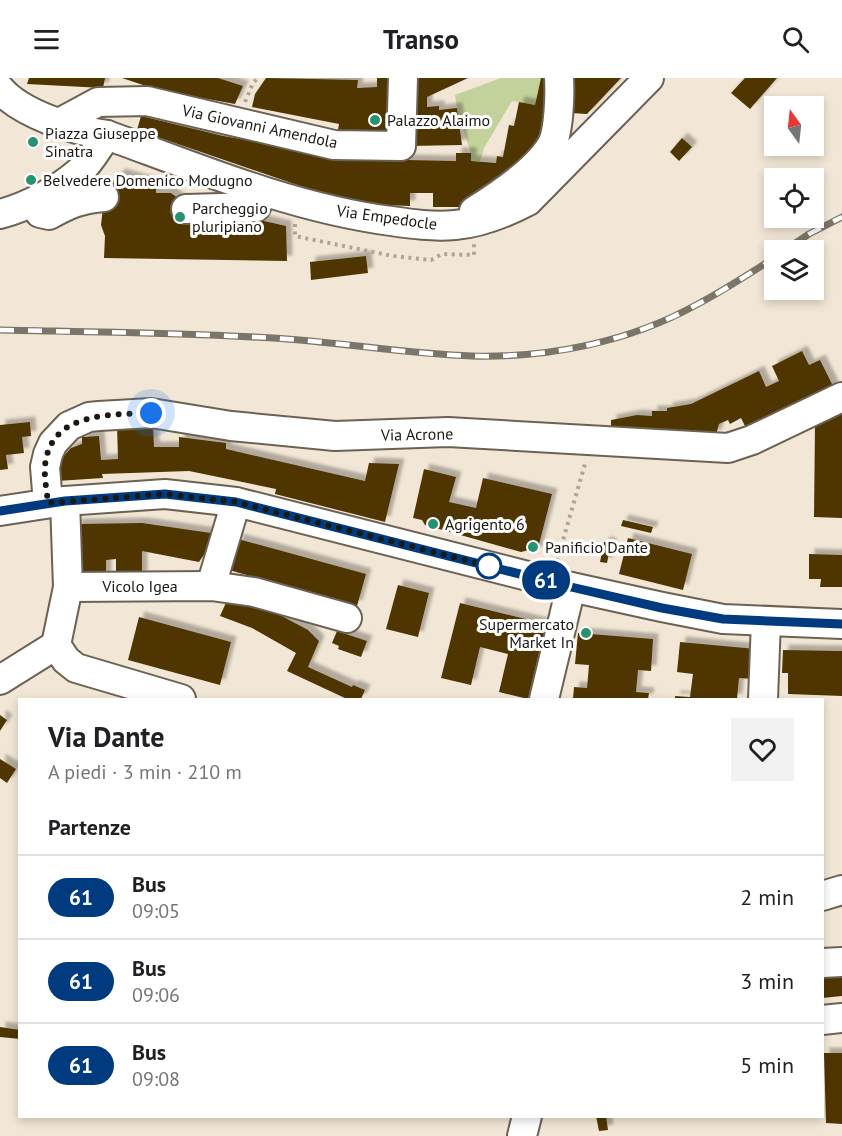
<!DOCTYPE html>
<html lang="it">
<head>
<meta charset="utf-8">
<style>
  body { margin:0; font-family:"PT Sans",sans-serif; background:#f2f2f2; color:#202124; height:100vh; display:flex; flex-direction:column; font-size:22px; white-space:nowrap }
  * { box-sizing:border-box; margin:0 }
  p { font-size:20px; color:#757577 }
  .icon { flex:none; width:33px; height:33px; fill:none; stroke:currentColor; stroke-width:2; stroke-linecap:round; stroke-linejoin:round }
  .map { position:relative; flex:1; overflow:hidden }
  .panel { position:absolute; left:18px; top:620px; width:806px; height:420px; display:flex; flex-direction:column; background:#fff; border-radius:0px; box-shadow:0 3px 9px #0003 }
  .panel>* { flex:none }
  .badge { padding:0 12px; border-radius:20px; font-size:21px; line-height:39px }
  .needle { width:39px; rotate:345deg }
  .tools { position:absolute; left:764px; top:18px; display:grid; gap:12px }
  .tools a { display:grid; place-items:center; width:60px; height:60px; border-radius:0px; background:#fff; box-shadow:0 3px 9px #0003; font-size:30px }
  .you { position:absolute; width:30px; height:30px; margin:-15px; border:4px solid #fff; border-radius:50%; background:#1a73e8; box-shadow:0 0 0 9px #1a73e833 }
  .map>.badge { position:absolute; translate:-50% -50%; box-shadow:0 0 0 3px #fff }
  h2 { padding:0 30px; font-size:22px; line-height:54px }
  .round { display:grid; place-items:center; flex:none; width:63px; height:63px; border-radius:0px; background:#f2f2f2 }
  .headline { display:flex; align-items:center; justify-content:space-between; height:102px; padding:0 30px }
  h1 { font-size:28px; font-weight:700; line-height:45px }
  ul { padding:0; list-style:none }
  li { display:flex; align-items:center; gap:18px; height:84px; padding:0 30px; border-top:2px solid #e0e0e0 }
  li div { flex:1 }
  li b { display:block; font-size:22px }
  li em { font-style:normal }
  li .badge { min-width:66px; font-weight:700; text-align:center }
  header { display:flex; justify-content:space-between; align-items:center; height:78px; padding:0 30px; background:#fff; font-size:27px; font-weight:700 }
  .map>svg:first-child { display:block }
  .green { fill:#c3d19b }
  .building { fill:#503500; filter:url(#shadow) }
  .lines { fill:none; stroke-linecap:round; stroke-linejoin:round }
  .minor-casing { stroke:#6b6253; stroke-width:32 }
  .path { stroke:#aea598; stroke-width:4; stroke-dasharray:3 4.5; stroke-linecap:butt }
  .minor { stroke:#fff; stroke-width:28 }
  .rail-casing { stroke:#7b7469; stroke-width:7 }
  .rail { stroke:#fff; stroke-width:4.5; stroke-dasharray:14; stroke-linecap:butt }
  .line-casing { stroke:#fff; stroke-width:14 }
  .line { stroke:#003b80; stroke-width:9 }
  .walk { stroke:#1b1711; stroke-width:6; stroke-dasharray:0 10.8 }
  .poi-dot { fill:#279272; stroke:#fff; stroke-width:2 }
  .stop-dot { fill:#fff; stroke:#003b80; stroke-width:3 }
  .labels { text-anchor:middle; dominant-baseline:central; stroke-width:6; stroke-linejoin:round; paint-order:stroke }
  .poi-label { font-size:16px; fill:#1b1711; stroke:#fff; text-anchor:start }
  .street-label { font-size:16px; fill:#1b1711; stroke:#fff }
</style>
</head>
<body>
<header><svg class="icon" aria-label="menu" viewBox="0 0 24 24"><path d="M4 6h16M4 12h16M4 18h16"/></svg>Transo<svg class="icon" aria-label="search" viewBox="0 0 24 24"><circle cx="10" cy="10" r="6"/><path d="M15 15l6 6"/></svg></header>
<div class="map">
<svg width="842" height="1058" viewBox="0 0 842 1058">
  <defs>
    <filter id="shadow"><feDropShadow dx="5.5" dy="-5.5" stdDeviation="1.5" flood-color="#0004"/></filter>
  </defs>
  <rect width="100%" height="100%" fill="#f2e7d6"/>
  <polygon class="green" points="501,0 541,0 535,27 512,23 484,70 480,83 471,83 471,75 458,36 455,17"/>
  <g class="building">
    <polygon points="29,0 105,0 103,10 27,6"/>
    <polygon points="122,0 218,0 243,8 235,26 158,12"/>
    <polygon points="266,0 358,2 357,10 377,9 377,0 396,0 392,52 338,52 339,46 252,29 255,16"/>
    <polygon points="409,0 468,0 427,19 427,29 439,28 439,32 457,30 462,67 409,68"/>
    <polygon points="541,0 551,0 544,68 471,126 460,126 460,129 433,129 433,115 410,115 410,128 358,126 309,111 137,52 141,38 223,58 357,81 456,83 456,75 471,75 471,83 496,85 497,78 503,79 509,47 514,48 519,24 535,27"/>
    <polygon points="572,0 621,0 587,36 571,35"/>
    <polygon points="745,0 777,0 750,31 731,15"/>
    <polygon points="682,60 692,69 679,83 670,74"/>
    <polygon points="120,96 156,106 156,115 171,115 186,126 255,136 264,143 286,148 287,183 104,180 105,158 101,147 105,111"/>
    <polygon points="366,178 368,195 311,202 310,184"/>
    <polygon points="802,273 809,287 820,282 834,310 748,354 741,340 730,346 728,342 719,346 716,357 611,349 611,342 637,337 652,338 652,333 667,333 667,330 691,326 759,293 766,309 779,303 772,288"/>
    <polygon points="842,335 842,440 814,439 815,347"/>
    <polygon points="30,344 31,358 22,359 24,375 6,377 8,391 0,392 0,347"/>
    <polygon points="153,346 154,369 179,369 179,359 226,365 226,371 365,403 369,385 399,386 385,444 275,416 276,411 189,393 102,396 103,400 57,403 56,386 71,370 82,366 82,359 99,358 101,382 118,381 117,347"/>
    <polygon points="424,391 456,399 449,424 476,430 483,400 552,416 537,474 529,472 521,474 425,447 422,442 413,440"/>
    <polygon points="623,442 653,449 651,455 621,448"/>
    <polygon points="142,445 211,455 209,469 199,484 142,473 142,499 116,499 116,481 106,482 106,500 76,501 76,446"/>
    <polygon points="628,460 692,476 683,512 619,496"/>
    <polygon points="238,461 366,496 357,528 229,492"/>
    <polygon points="604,464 611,465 607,485 600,484"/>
    <polygon points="809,476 842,477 842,509 820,509 821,501 809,501"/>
    <polygon points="398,507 429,515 418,559 386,551"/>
    <polygon points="229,518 263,528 308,552 319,563 308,589 352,609 353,607 365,612 361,621 347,621 287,593 296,575 252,550 220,538"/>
    <polygon points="460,525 546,546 528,621 499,614 508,576 480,569 471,607 441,600"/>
    <polygon points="139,539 231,564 220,607 128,582"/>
    <polygon points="337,553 367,563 361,579 338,571 339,568 332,565"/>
    <polygon points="578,555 653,561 651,593 638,592 636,614 649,615 648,621 573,621 574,609 587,610 589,587 575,586"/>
    <polygon points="680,564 756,571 753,601 739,600 737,621 675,621 675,618 690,619 693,596 677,594"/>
    <polygon points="783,572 842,573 842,618 788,616 788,595 782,595"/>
    <polygon points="0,637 7,642 0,653"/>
    <polygon points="0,681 16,691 7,705 0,700"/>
    <polygon points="842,891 842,918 822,920 822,896"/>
    <polygon points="0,949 20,952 20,961 0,959"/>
    <polygon points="824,975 842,975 842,1046 826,1045"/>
    <polygon points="596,1038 606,1038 608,1052 599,1053"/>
  </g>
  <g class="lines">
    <g class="minor-casing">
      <g id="minor">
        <path d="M0 11C21 36 75 53 107 57 200 91 293 130 391 143 412 146 433 149 455 147 481 145 505 135 528 123L649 0"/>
        <polyline points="59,45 98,24 147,23 334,67 401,68 403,0"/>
        <path d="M36 125 40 135 49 137C69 126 80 121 104 119"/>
        <polyline points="186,131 256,129 262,114"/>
        <path d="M474 133C498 118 536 93 551 68 559 55 560 16 559 0"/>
        <path d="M0 136C27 129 57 113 78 95 90 85 98 69 107 57"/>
        <polyline points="48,425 45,389 48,376 53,365 69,348 89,339 99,338 151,335 231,348 335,358 448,354 728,370 752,362 842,319"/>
        <polyline points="0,433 65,423 165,416 236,424 571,509 662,529 723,541 842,546"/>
        <polyline points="211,508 236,424"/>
        <polyline points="68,509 211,508 254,514 347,540"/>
        <polyline points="56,567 66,582 76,590 181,621"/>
        <polyline points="0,602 56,567 68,509 65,423"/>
        <polyline points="544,621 571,509"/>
        <polyline points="763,621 766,543"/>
        <polyline points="822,818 842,812"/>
        <polyline points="822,885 842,884"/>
        <polyline points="822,942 842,940"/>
        <polyline points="522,1058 527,1038"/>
      </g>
    </g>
    <g class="path">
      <polyline points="245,24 253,5 258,0"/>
      <polyline points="295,146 295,158 393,178 431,182 442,176 474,177 474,166"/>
      <polyline points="557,483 585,386 588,386"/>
    </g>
    <use href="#minor" class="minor"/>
    <g class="rail-casing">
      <g id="rail">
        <polyline points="785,172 809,156 842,139"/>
        <path d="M0 252C91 254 182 255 273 260 340 264 406 276 472 278 549 280 629 264 696 227 723 213 749 196 774 180"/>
      </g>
    </g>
    <use href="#rail" class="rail"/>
  </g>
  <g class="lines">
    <g class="line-casing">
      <polyline id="line" points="0,433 65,423 165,416 236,424 571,509 662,530 723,541 842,546"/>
    </g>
    <use href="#line" class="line"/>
    <path class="walk" d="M151 335C111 337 50 333 45 388 44 400 47 414 48 425L165 416 236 424 489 488"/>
  </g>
  <g class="poi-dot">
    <circle cx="375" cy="42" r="6"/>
    <circle cx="33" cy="64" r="6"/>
    <circle cx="31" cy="102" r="6"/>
    <circle cx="180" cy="139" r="6"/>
    <circle cx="433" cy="446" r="6"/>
    <circle cx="533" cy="469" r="6"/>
    <circle cx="586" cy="555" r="6"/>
  </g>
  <circle class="stop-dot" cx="489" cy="488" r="12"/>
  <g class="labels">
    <g class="poi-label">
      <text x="387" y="42">Palazzo Alaimo</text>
      <text x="45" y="55">Piazza Giuseppe<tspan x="45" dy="18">Sinatra</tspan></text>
      <text x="43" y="102">Belvedere Domenico Modugno</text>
      <text x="192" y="130">Parcheggio<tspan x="192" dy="18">pluripiano</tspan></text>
      <text x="445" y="446">Agrigento 6</text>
      <text x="545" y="469">Panificio Dante</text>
      <text x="574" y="546" text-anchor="end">Supermercato<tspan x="574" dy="18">Market In</tspan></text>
    </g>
    <g class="street-label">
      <text transform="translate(260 48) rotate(12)">Via Giovanni Amendola</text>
      <text transform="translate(387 139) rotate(8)">Via Empedocle</text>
      <text transform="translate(417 356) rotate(-1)">Via Acrone</text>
      <text x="140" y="508">Vicolo Igea</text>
    </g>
  </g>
</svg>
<div class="tools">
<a><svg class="needle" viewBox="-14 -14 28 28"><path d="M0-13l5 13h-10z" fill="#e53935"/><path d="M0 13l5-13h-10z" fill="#757577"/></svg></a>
<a><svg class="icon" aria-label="locate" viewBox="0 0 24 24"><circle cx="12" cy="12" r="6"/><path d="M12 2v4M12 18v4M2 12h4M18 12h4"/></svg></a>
<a><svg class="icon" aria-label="layers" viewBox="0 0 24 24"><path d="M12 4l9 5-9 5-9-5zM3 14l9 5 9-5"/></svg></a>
</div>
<div class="you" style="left:151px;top:335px"></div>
<b class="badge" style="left:546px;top:502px;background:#003b80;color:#fff">61</b>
<section class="panel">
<div class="headline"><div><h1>Via Dante</h1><p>A piedi · 3 min · 210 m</p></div><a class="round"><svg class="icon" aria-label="heart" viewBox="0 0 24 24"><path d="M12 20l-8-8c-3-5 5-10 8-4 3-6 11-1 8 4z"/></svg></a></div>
<h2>Partenze</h2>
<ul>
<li><span class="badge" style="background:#003b80;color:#fff">61</span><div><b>Bus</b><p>09:05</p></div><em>2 min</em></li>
<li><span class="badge" style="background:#003b80;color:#fff">61</span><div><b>Bus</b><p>09:06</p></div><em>3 min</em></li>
<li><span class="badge" style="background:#003b80;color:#fff">61</span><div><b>Bus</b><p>09:08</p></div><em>5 min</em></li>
</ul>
</section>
</div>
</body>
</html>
